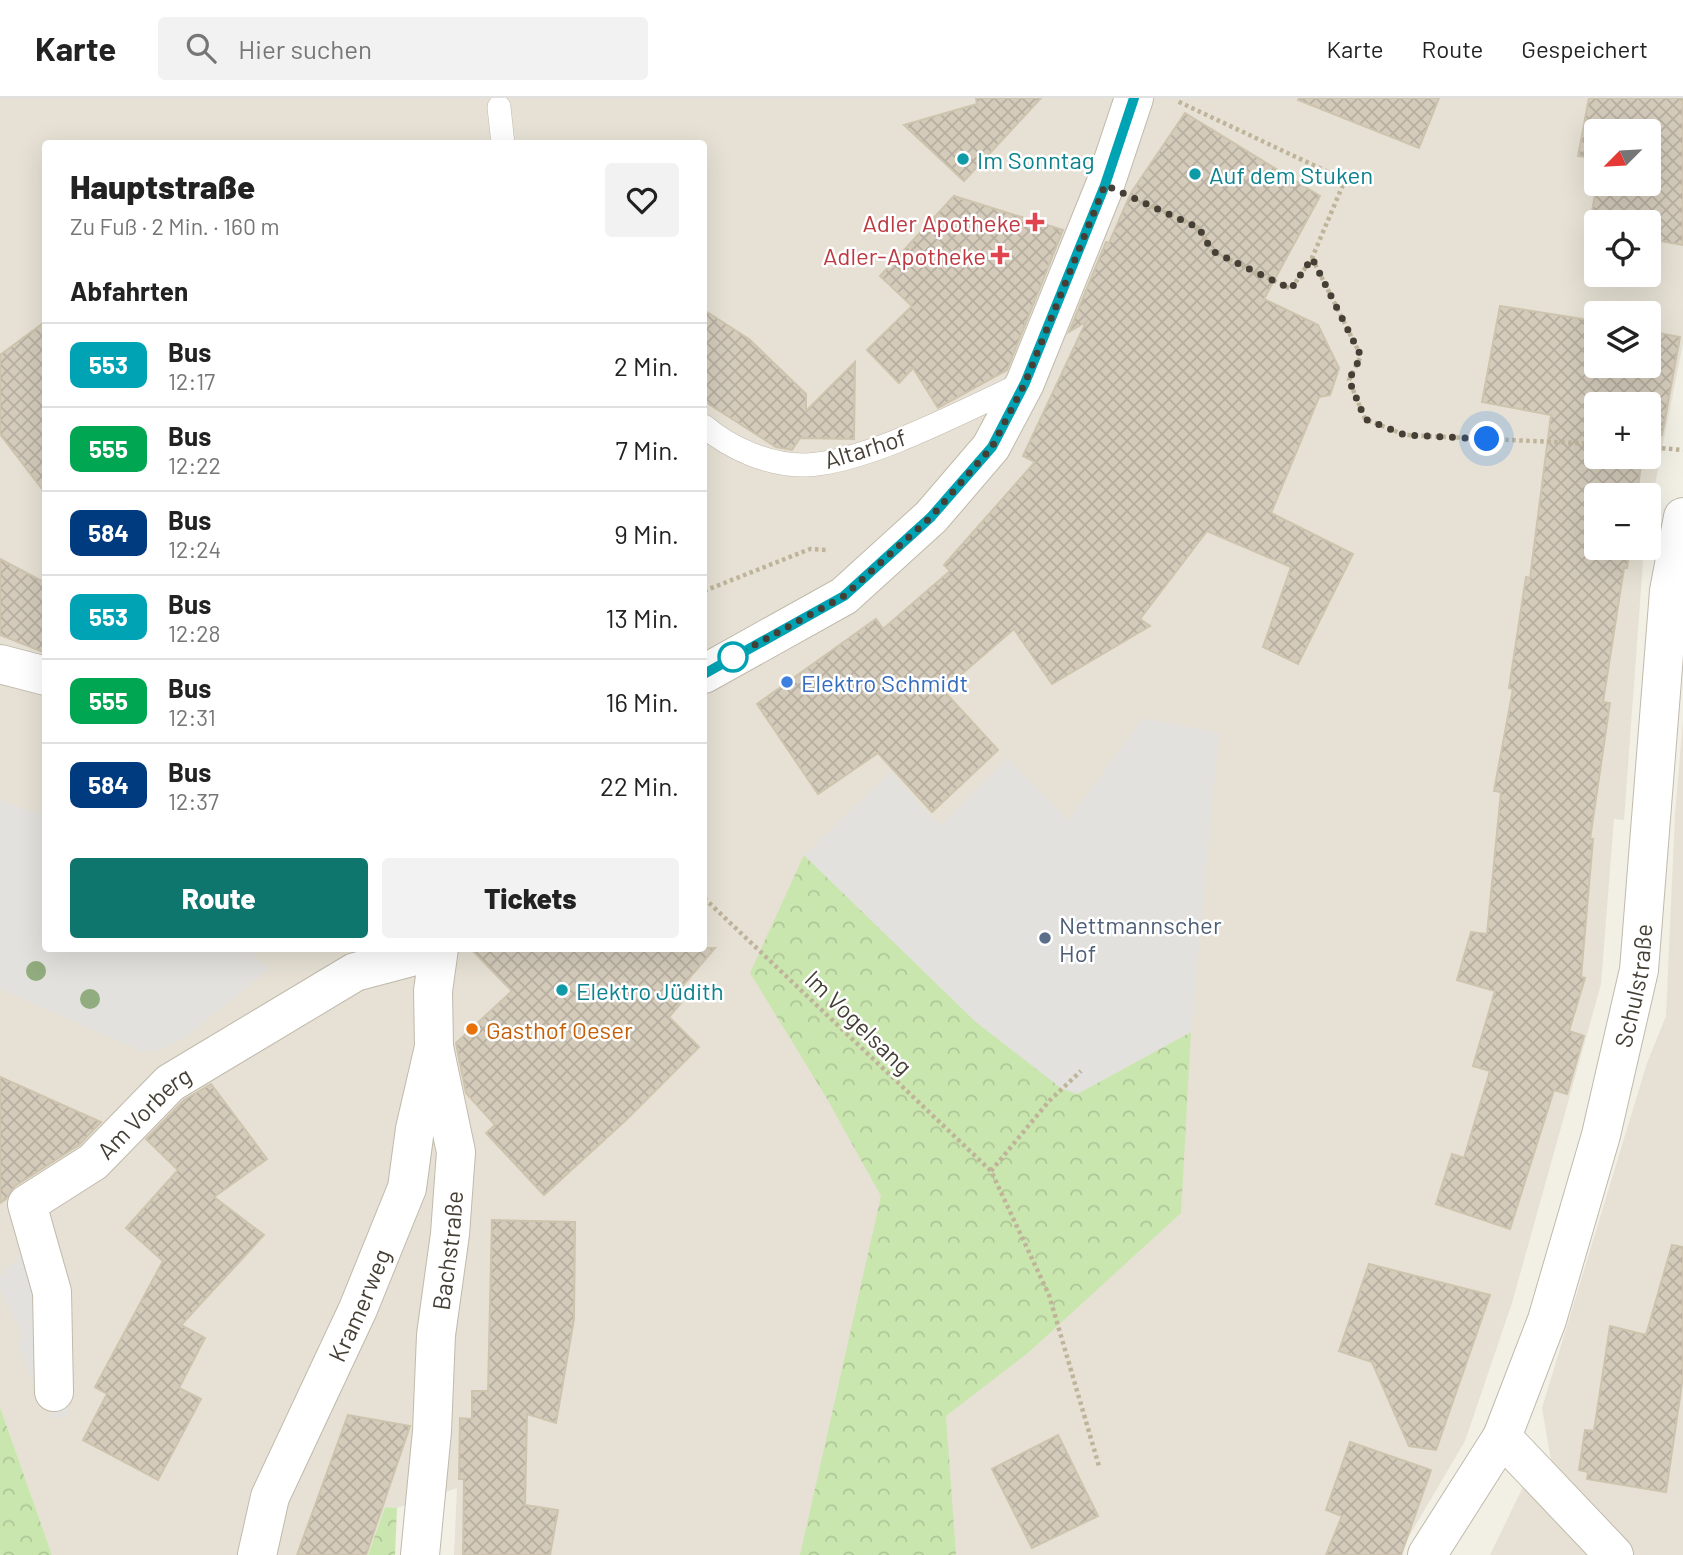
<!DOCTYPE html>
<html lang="de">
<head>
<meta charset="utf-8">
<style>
  body { margin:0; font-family:Barlow,sans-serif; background:#f2f2f2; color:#222; height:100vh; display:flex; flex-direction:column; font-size:26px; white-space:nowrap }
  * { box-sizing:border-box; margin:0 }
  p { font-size:23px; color:#767676 }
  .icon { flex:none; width:38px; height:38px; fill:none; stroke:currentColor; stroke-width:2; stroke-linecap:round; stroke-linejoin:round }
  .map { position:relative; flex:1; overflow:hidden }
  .panel { position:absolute; left:42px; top:42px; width:665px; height:812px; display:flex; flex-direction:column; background:#fff; border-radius:7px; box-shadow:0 7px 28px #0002 }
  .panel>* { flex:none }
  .badge { padding:0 14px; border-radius:10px; font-size:24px; line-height:46px }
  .needle { width:46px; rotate:246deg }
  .fabs { position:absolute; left:1584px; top:21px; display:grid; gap:14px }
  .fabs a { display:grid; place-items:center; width:77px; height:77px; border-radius:7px; background:#fff; box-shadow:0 7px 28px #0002; font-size:35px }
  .you { position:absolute; width:35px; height:35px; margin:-18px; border:5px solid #fff; border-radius:50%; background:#1a73e8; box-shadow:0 0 0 10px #1a73e833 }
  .map>.badge { position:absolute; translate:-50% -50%; box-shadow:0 0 0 4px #fff }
  h2 { padding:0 28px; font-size:26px; line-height:63px }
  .round { display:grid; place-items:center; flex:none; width:74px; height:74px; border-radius:7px; background:#f2f2f2 }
  .overview { display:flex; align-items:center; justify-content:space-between; height:119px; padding:0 28px }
  h1 { font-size:33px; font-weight:800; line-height:52px }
  .action { display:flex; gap:14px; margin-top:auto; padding:14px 28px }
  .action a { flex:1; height:80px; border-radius:7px; background:#0f766e; color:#fff; font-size:28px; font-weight:800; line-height:80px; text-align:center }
  .action a+a { background:#f2f2f2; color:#222 }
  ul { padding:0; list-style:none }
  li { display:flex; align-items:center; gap:21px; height:84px; padding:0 28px; border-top:2px solid #e0e0e0 }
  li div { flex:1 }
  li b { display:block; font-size:26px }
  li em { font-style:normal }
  li .badge { min-width:77px; font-weight:700; text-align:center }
  header { display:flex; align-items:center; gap:42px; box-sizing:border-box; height:98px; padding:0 35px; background:#fff; border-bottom:2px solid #e0e0e0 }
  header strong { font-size:33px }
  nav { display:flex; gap:38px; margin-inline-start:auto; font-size:24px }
  .search { width:490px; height:63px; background:#f2f2f2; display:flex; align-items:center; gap:18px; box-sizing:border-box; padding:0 24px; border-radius:7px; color:#767676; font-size:26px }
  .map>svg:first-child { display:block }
  .residential { fill:#e6e1d4; fill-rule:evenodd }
  .forest { fill:url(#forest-crowns) }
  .parking { fill:#e3e1dd }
  .building { fill:url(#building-cross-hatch); stroke:#cec4ae; stroke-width:2 }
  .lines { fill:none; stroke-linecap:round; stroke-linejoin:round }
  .service-casing { stroke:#c0baab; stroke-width:24 }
  .minor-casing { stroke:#c0baab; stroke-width:40 }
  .tertiary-casing { stroke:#c0baab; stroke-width:40 }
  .path { stroke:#bfb49a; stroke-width:4.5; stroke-dasharray:3.5 3.5; stroke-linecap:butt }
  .service { stroke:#fff; stroke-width:23 }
  .minor { stroke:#fff; stroke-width:38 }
  .tertiary { stroke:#fff; stroke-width:38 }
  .tree { fill:#91ac7e }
  .line-casing { stroke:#fff; stroke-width:16 }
  .line { stroke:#00a3b4; stroke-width:10 }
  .walk { stroke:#453f35; stroke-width:7; stroke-dasharray:0 12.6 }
  .culture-dot { fill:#0f9aa8; stroke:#fff; stroke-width:2.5 }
  .health-dot { fill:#e0444e; stroke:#fff; stroke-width:2.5 }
  .stop-dot { fill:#fff; stroke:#00a3b4; stroke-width:3.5 }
  .shop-dot { fill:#3f7fe0; stroke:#fff; stroke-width:2.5 }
  .service-dot { fill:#5c6f8a; stroke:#fff; stroke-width:2.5 }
  .food-dot { fill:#e8710a; stroke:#fff; stroke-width:2.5 }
  .labels { text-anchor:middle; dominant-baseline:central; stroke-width:5; stroke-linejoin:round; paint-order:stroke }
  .culture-label { font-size:24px; fill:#0d838f; stroke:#fff; text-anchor:start }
  .health-label { font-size:24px; fill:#be3a42; stroke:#fff; text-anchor:end }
  .street-label { font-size:24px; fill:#453f35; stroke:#fff }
  .shop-label { font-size:24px; fill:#366cbe; stroke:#fff; text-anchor:start }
  .service-label { font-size:24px; fill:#4e5e75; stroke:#fff; text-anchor:start }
  .food-label { font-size:24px; fill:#c56008; stroke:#fff; text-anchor:start }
</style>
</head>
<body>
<header>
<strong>Karte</strong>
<div class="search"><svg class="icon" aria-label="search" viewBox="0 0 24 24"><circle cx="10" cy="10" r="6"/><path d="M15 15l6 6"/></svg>Hier suchen</div>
<nav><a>Karte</a><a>Route</a><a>Gespeichert</a></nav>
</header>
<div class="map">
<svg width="1683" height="1457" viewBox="0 0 1683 1457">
  <defs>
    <pattern id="forest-crowns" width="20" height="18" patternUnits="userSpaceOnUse" patternTransform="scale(1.75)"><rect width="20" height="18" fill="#cae6af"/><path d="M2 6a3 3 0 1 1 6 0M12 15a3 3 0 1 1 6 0" fill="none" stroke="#afc697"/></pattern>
    <pattern id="building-cross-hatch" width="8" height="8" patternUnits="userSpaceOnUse" patternTransform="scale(1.75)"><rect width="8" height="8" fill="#d4cbbb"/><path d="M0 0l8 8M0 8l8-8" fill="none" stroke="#b7afa1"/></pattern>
  </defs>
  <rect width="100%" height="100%" fill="#f2efe5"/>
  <g class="residential">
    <path d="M0 0H1683V245L1649 417 1648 397H1596V450H1644L1624 722 1614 721 1601 886 1512 1205 1465 1343 1398 1457H454L457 1390 397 1410 385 1409 368 1457H52L0 1309ZM1596 33H1648V86H1596ZM46 46H704V850H46ZM1596 124H1648V177H1596ZM1596 215H1648V268H1596ZM1596 306H1648V359H1596Z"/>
    <polygon points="1683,623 1683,1457 1490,1457 1523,1389 1551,1362 1542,1310 1647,965 1666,918 1675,716"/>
  </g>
  <g class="forest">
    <polygon points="804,757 976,924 1061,990 1077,996 1191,934 1181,1115 1029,1254 946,1318 956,1457 800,1457 881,1098 826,999 750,875"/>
    <polygon points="0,1309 52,1457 0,1457"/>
    <polygon points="385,1409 397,1410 395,1457 368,1457"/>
  </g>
  <g class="parking">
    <polygon points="1143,620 1219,635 1191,934 1077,996 1061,990 976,924 804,757 890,674 940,728 1007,660 1068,722"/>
    <polygon points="0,702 45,718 46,850 249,851 268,872 182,942 158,952 143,954 0,891"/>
    <polygon points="48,1128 71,1193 68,1319 52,1320 47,1280 32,1283 18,1246 24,1239 0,1192 0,1178"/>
  </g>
  <g class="building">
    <polygon points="976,0 1041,0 964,83 904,27 977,6"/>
    <polygon points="1299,0 1439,0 1419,50 1298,2"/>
    <polygon points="1589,0 1683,0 1683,147 1648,141 1648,124 1596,124 1596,131 1589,130 1597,86 1648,86 1648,33 1596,33 1596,61 1578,58"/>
    <polygon points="1185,15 1320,98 1264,201 1318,227 1339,270 1330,297 1319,299 1271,415 1353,456 1298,566 1263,549 1291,469 1207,433 1140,521 1150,528 1052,586 1014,531 943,592 998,652 932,714 878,655 818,696 757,606 876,521 883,531 950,473 944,467 1035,364 1023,358 1086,224 1069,234 1106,144 1109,145 1131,95"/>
    <polygon points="954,98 1063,132 1007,272 938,310 913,270 899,285 867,252 912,208 880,178"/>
    <polygon points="1500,208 1596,223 1596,268 1648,268 1648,233 1680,239 1662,337 1648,335 1648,306 1596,306 1596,359 1642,359 1637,397 1596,397 1596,450 1630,450 1627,470 1624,470 1603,604 1610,605 1590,741 1593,741 1581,879 1585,880 1569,933 1584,938 1567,996 1554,992 1510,1131 1436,1106 1452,1056 1464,1060 1490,973 1473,968 1495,893 1457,882 1471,834 1487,836 1501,694 1494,693 1513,591 1509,590 1526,479 1530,480 1551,317 1482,304"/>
    <polygon points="704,212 749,241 806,296 806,313 855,264 854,341 800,340 792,352 776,349 704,303"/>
    <polygon points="46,223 46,396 0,336 0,257"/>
    <polygon points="0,461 46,485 46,555 0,537"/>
    <polygon points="470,850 715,850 679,892 686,899 669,919 699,949 626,1022 544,1097 486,1035 495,1027 466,995 456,945 512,893"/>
    <polygon points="0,979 101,1024 79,1047 15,1088 6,1101 0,1105"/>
    <polygon points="211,986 267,1061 214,1099 264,1137 181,1227 205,1240 179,1290 201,1301 158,1382 83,1342 107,1296 95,1289 163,1163 126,1130 178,1072 146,1041 184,1002"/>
    <polygon points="492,1122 575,1124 574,1221 556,1325 527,1316 525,1407 558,1412 550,1457 463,1457 464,1381 459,1381 460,1320 472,1321 472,1293 488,1293"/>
    <polygon points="1672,1147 1683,1149 1683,1279 1666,1394 1587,1381 1588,1374 1579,1372 1585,1332 1594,1333 1610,1228 1646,1237"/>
    <polygon points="1369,1166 1490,1197 1436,1352 1409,1348 1372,1264 1339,1253"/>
    <polygon points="348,1317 410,1328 366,1457 297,1457"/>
    <polygon points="1058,1337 1098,1418 1032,1450 992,1371"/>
    <polygon points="1350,1344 1431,1372 1401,1457 1326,1457 1342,1418 1326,1412"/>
  </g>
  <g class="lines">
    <g class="service-casing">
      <g id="service">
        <polyline points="499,9 503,46"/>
        <path d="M704 328C731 351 770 368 807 367 868 364 965 312 1022 286"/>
      </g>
    </g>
    <g class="minor-casing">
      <g id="minor">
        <polyline points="0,566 46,578"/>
        <path id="s1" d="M54 1294 52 1194 27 1106 93 1064 170 985 355 874 438 852"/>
        <path id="s2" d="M257 1457 270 1399 358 1211 407 1090 415 1031 434 949"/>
        <polyline points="1427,1457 1502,1339"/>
        <path id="s3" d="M1614 1457 1502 1339 1547 1222 1601 1037 1639 872 1669 493 1683 419"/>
      </g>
    </g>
    <g class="tertiary-casing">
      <g id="tertiary">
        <polyline points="704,576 844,498 931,419 991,349 1025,285 1105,87 1134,0"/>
        <path id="s4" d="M420 1457 432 1333 436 1237 450 1136 456 1054 434 949 433 893 439 850"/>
      </g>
    </g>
    <g class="path">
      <polyline points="1145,105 1199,130 1212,153 1291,191 1312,160 1345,82 1177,3"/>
      <polyline points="1312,160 1361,258 1349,282 1365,321 1405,337 1596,346"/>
      <polyline points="1648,349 1683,352"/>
      <polyline points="704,493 810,451 826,452"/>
      <polyline points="704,800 991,1073 1049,1197 1099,1368"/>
      <polyline points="991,1073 1049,1003 1081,973"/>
    </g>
    <use href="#service" class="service"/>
    <use href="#minor" class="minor"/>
    <use href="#tertiary" class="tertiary"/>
  </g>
  <g class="tree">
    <circle cx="36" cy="873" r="10"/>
    <circle cx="90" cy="901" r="10"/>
  </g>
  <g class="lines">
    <g class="line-casing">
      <polyline id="line" points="704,576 844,498 931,419 992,349 1025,285 1105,87 1134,0"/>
    </g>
    <use href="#line" class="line"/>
    <polyline class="walk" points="733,559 844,498 931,419 992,349 1025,285 1105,87 1199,130 1212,153 1291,191 1312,160 1361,258 1349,282 1365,321 1405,337 1487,341"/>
  </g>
  <g class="culture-dot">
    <circle cx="963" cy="61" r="7"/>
    <circle cx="1195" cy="76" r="7"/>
    <circle cx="562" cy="892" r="7"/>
  </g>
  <g class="health-dot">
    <path d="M1031.5 113.5h7v7h7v7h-7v7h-7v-7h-7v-7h7z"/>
    <path d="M996.5 146.5h7v7h7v7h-7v7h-7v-7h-7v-7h7z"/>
  </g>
  <circle class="stop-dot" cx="733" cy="559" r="14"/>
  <circle class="shop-dot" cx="787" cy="584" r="7"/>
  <circle class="service-dot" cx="1045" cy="840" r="7"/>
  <circle class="food-dot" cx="472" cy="931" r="7"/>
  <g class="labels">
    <g class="culture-label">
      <text x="977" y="61">Im Sonntag</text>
      <text x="1209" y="76">Auf dem Stuken</text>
      <text x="576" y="892">Elektro Jüdith</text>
    </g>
    <g class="health-label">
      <text x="1021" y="124">Adler Apotheke</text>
      <text x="986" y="157">Adler-Apotheke</text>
    </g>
    <g class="street-label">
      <text transform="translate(865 350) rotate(-17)">Altarhof</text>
      <text stroke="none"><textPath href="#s3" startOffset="634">Schulstraße</textPath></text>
      <text transform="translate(859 924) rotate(44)">Im Vogelsang</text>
      <text stroke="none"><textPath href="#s1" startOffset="341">Am Vorberg</textPath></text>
      <text stroke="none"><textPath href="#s4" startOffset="306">Bachstraße</textPath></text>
      <text stroke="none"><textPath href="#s2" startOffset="271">Kramerweg</textPath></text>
    </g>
    <g class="shop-label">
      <text x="801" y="584">Elektro Schmidt</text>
    </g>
    <g class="service-label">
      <text x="1059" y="826">Nettmannscher<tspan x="1059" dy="28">Hof</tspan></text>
    </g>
    <g class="food-label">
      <text x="486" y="931">Gasthof Oeser</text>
    </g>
  </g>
</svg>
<div class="fabs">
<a><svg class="needle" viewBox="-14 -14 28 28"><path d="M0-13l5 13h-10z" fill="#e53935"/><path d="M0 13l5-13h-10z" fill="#767676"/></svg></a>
<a><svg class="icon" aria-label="locate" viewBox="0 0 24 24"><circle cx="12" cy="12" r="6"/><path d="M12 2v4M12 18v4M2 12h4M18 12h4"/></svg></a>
<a><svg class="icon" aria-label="layers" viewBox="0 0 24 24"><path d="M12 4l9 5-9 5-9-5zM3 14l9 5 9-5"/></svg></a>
<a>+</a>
<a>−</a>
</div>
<div class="you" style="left:1487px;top:341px"></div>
<section class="panel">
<div class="overview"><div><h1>Hauptstraße</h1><p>Zu Fuß · 2 Min. · 160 m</p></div><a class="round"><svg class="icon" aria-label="heart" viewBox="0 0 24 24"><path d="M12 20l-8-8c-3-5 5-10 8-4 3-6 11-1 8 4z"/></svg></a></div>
<h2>Abfahrten</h2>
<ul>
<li><span class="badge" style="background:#00a3b4;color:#fff">553</span><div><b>Bus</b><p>12:17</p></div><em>2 Min.</em></li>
<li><span class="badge" style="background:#00a651;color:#fff">555</span><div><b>Bus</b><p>12:22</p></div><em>7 Min.</em></li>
<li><span class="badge" style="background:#003b80;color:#fff">584</span><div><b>Bus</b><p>12:24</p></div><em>9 Min.</em></li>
<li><span class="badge" style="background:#00a3b4;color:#fff">553</span><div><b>Bus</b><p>12:28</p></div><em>13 Min.</em></li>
<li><span class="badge" style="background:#00a651;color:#fff">555</span><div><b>Bus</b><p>12:31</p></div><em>16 Min.</em></li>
<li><span class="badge" style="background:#003b80;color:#fff">584</span><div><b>Bus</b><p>12:37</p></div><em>22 Min.</em></li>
</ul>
<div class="action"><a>Route</a><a>Tickets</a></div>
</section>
</div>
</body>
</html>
